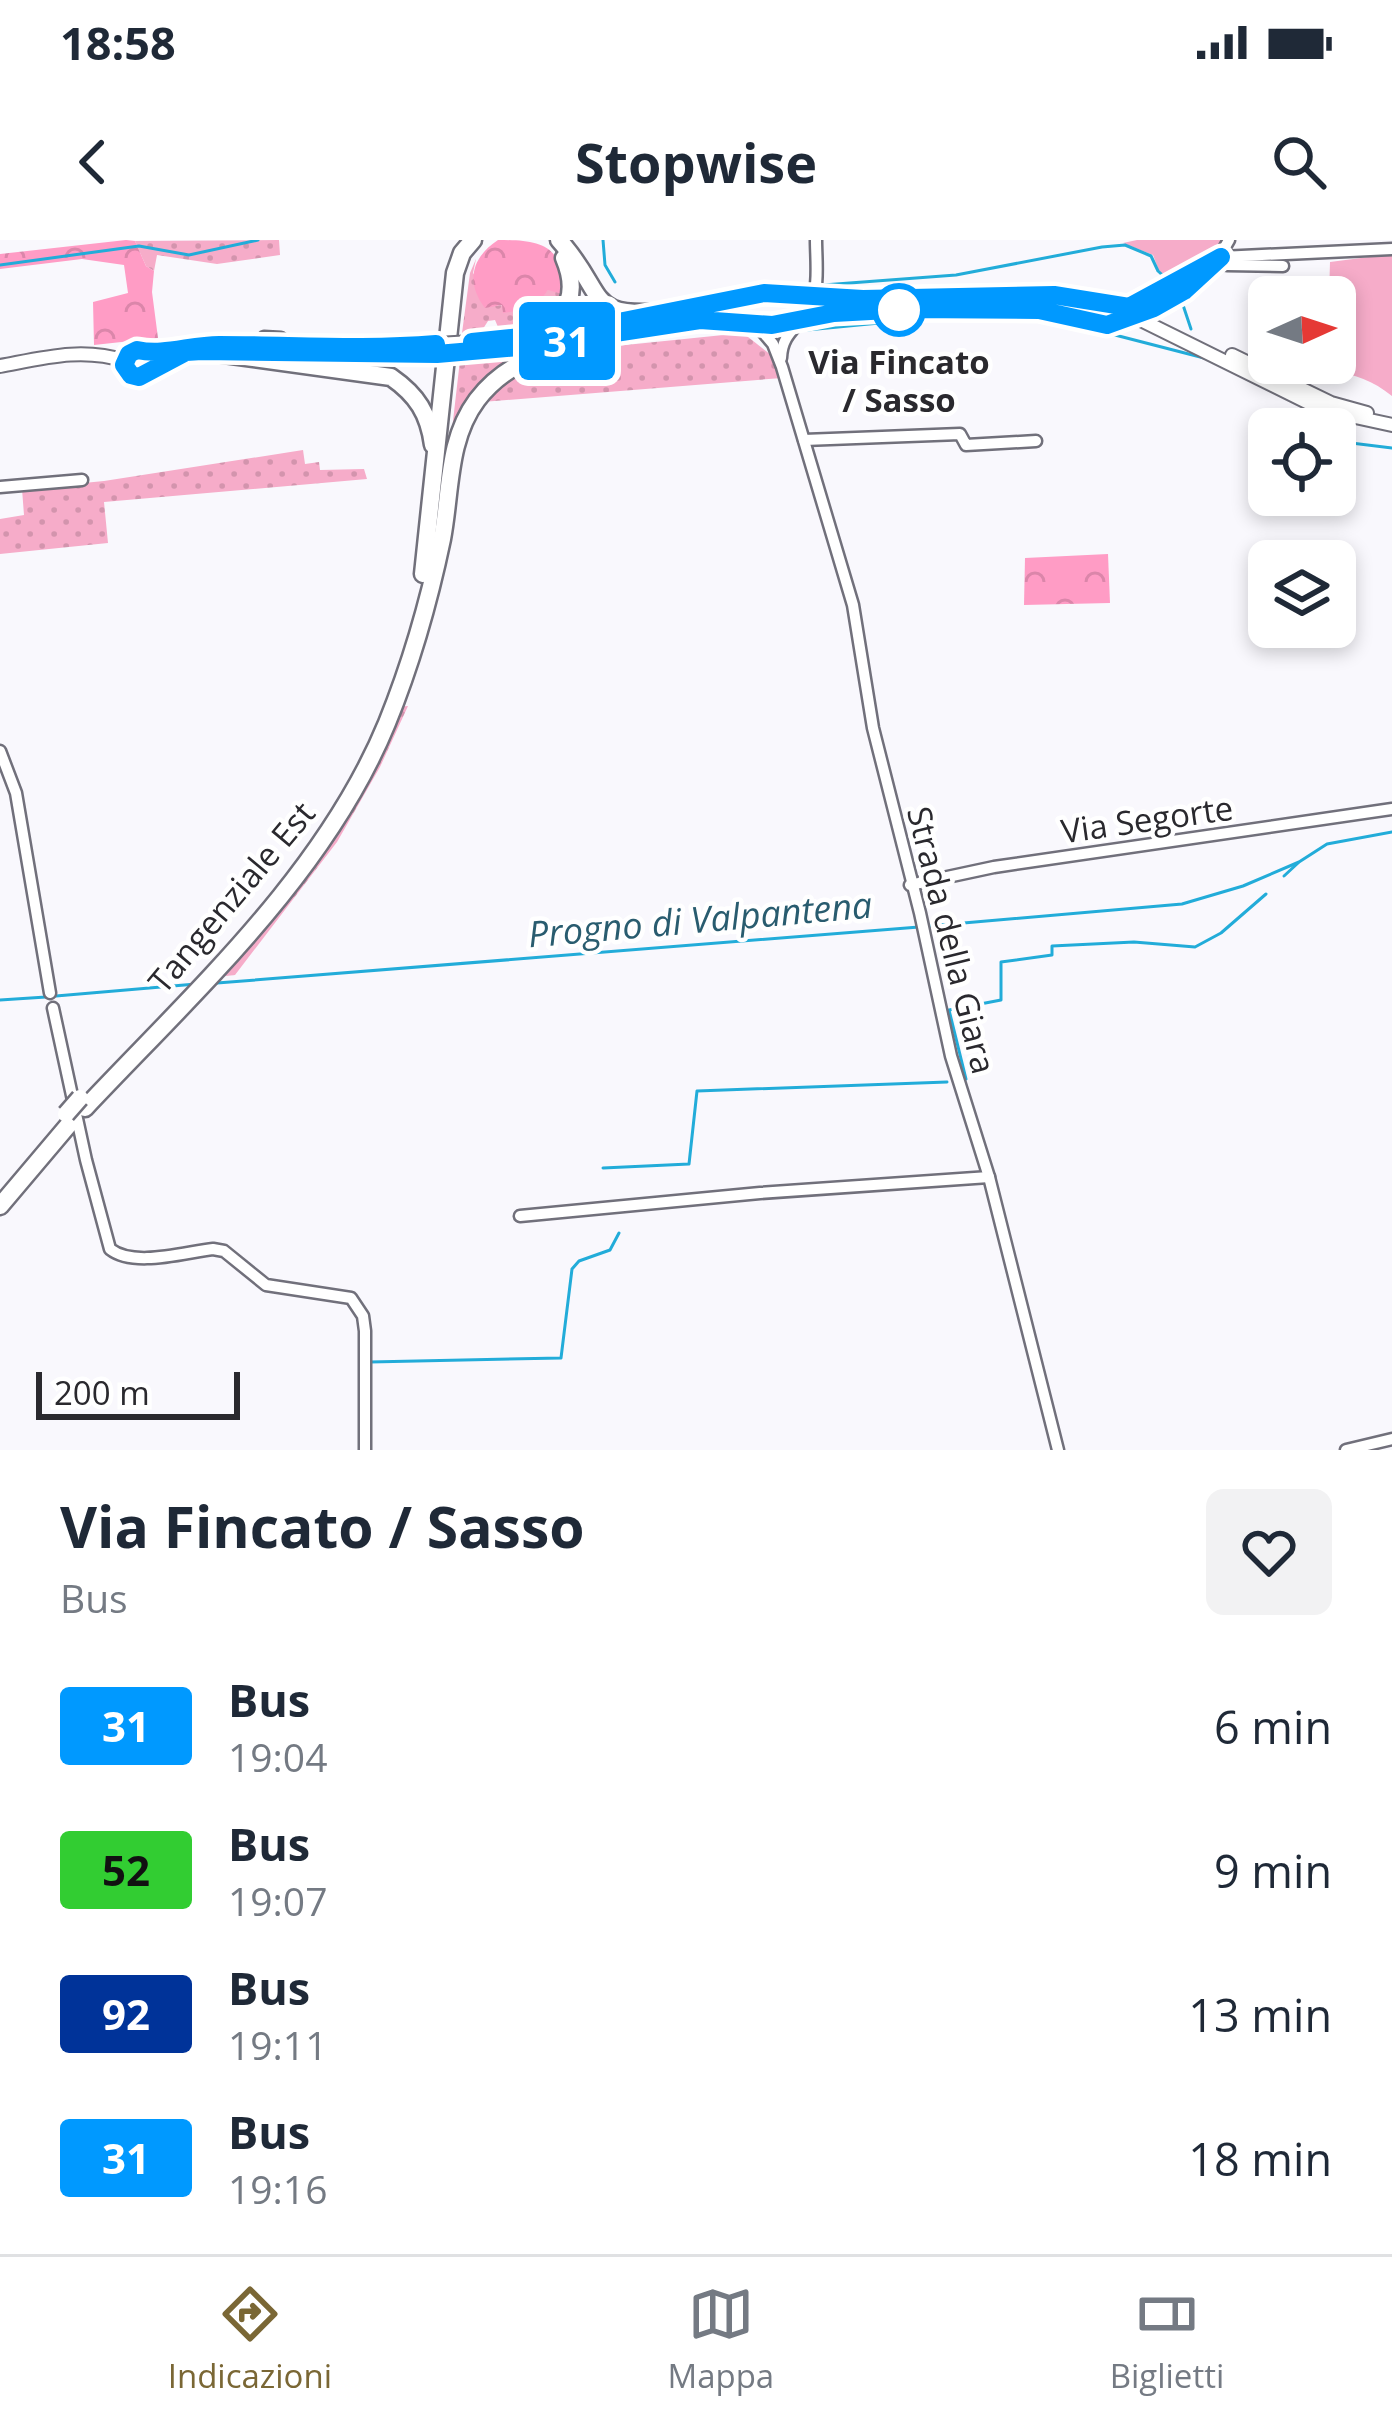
<!DOCTYPE html>
<html lang="it">
<head>
<meta charset="utf-8">
<style>
  body { margin:0; font-family:"Open Sans",sans-serif; background:#f2f2f3; color:#1f2937; height:100vh; display:flex; flex-direction:column; font-size:45px; white-space:nowrap }
  * { box-sizing:border-box; margin:0 }
  p { font-size:39px; color:#747a83 }
  .icon { flex:none; width:66px; height:66px; fill:none; stroke:currentColor; stroke-width:2; stroke-linecap:round; stroke-linejoin:round }
  .map { position:relative; height:1210px; overflow:hidden }
  .drawer { display:flex; flex-direction:column; background:#fff; flex:1 }
  .drawer>* { flex:none }
  .badge { padding:0 24px; border-radius:9px; font-size:42px; line-height:78px }
  .needle { width:78px; rotate:87deg }
  .tools { position:absolute; left:1248px; top:36px; display:grid; gap:24px }
  .tools a { display:grid; place-items:center; width:108px; height:108px; border-radius:18px; background:#fff; box-shadow:0 6px 18px #0003; font-size:60px }
  .scale { position:absolute; left:36px; bottom:30px; width:204px; box-sizing:border-box; padding-left:12px; border:6px solid #2a292e; border-top:0; font-size:33px; line-height:42px; white-space:nowrap; color:#2a292e; -webkit-text-stroke:9px #fff; paint-order:stroke }
  .map>.badge { position:absolute; translate:-50% -50%; box-shadow:0 0 0 6px #fff }
  .round { display:grid; place-items:center; flex:none; width:126px; height:126px; border-radius:18px; background:#f2f2f3 }
  .headline { display:flex; align-items:center; justify-content:space-between; height:204px; padding:0 60px }
  h1 { font-size:57px; font-weight:700; line-height:90px }
  ul { padding:0; list-style:none }
  li { display:flex; align-items:center; gap:36px; height:144px; padding:0 60px }
  li div { flex:1 }
  li b { display:block; font-size:45px }
  li em { font-style:normal }
  li .badge { min-width:132px; font-weight:700; text-align:center }
  .status { display:flex; justify-content:space-between; align-items:center; height:84px; padding:0 60px; background:#fff; direction:ltr }
  .status svg { height:33px; fill:currentColor }
  header { display:flex; justify-content:space-between; align-items:center; height:156px; padding:0 60px; background:#fff; font-size:54px; font-weight:700 }
  .dock { display:flex; justify-content:space-around; align-items:center; height:168px; border-top:3px solid #e0e1e3; background:#fff; font-size:33px; color:#747a83 }
  .dock a { display:grid; justify-items:center; gap:6px }
  .dock .current { color:#7a6735 }
  .map>svg:first-child { display:block }
  .grass { fill:url(#grass-dots) }
  .forest { fill:url(#forest-crowns) }
  .green { fill:#f6acc9 }
  .lines { fill:none; stroke-linecap:round; stroke-linejoin:round }
  .stream { stroke:#22acd9; stroke-width:3 }
  .minor-casing { stroke:#71707b; stroke-width:15 }
  .major-casing { stroke:#71707b; stroke-width:16 }
  .highway-casing { stroke:#71707b; stroke-width:21 }
  .minor { stroke:#fff; stroke-width:10 }
  .major { stroke:#fff; stroke-width:12 }
  .highway { stroke:#fff; stroke-width:16 }
  .major-bridge-casing { stroke:#71707b; stroke-width:16; stroke-linecap:butt }
  .highway-bridge-casing { stroke:#71707b; stroke-width:21; stroke-linecap:butt }
  .major-bridge { stroke:#fff; stroke-width:12 }
  .highway-bridge { stroke:#fff; stroke-width:16 }
  .line-casing { stroke:#fff; stroke-width:27 }
  .line { stroke:#09f; stroke-width:18 }
  .stop-dot { fill:#fff; stroke:#09f; stroke-width:6 }
  .labels { text-anchor:middle; dominant-baseline:central; stroke-width:9; stroke-linejoin:round; paint-order:stroke }
  .stop-label { font-size:33px; font-weight:bold; fill:#2a292e; stroke:#fff }
  .street-label { font-size:33px; fill:#2a292e; stroke:#fff }
  .water-label { font-size:36px; font-style:italic; fill:#295c6f; stroke:#fff }
</style>
</head>
<body>
<div class="status"><b>18:58</b><svg viewBox="0 0 49 12"><path d="M0 12V9h3v3zM5 12V6h3v6zM10 12V3h3v9zM15 12V0h3v12zM26 1h20v11H26zM47 4h2v5h-2z"/></svg></div>
<header><svg class="icon" aria-label="back" viewBox="0 0 24 24"><path d="M15 5l-7 7 7 7"/></svg>Stopwise<svg class="icon" aria-label="search" viewBox="0 0 24 24"><circle cx="10" cy="10" r="6"/><path d="M15 15l6 6"/></svg></header>
<div class="map">
<svg width="1392" height="1210" viewBox="0 0 1392 1210">
  <defs>
    <pattern id="grass-dots" width="8" height="8" patternUnits="userSpaceOnUse" patternTransform="scale(3)"><rect width="8" height="8" fill="#f6acc9"/><path d="M2 2h.1M6 6h.1" fill="none" stroke="#d394ad" stroke-width="1.8" stroke-linecap="round"/></pattern>
    <pattern id="forest-crowns" width="20" height="18" patternUnits="userSpaceOnUse" patternTransform="scale(3)"><rect width="20" height="18" fill="#ff9cc5"/><path d="M2 6a3 3 0 1 1 6 0M12 15a3 3 0 1 1 6 0" fill="none" stroke="#db86aa"/></pattern>
  </defs>
  <rect width="100%" height="100%" fill="#f9f8fd"/>
  <g class="grass">
    <polygon points="279,0 280,15 217,24 157,15 154,31 146,26 135,1"/>
    <polygon points="476,19 473,33 495,66 503,65 503,72 543,56 563,29 564,57 548,83 501,94 495,80 488,81 481,92 462,93 470,33"/>
    <polygon points="743,93 771,115 782,138 482,162 510,136 557,112"/>
    <polygon points="535,111 519,119 450,207 460,120"/>
    <polygon points="303,210 305,224 319,222 320,230 364,229 367,239 104,262 108,303 0,314 0,279 24,275 22,249 104,241"/>
    <polygon points="408,466 380,527 337,602 235,735 209,738 271,670 396,467"/>
  </g>
  <g class="forest">
    <polygon points="126,0 135,1 146,26 154,31 152,52 158,98 94,105 93,62 128,53 124,25 82,19 0,29 0,14"/>
    <path d="M498 0C539 0 566 4 562 54L548 50 543 57 545 67 503 73 502 65 485 68C465 42 472 17 498 0Z"/>
    <polygon points="1108,314 1110,363 1024,365 1025,318"/>
  </g>
  <g class="green">
    <polygon points="1137,0 1224,0 1218,12 1172,41 1159,31 1153,15 1123,3"/>
    <path d="M1392 14V156C1373 141 1355 133 1331 133L1330 123H1335V57H1329L1330 22Z"/>
  </g>
  <g class="lines">
    <g class="stream">
      <polyline points="603,0 605,25 615,42"/>
      <polyline points="0,25 139,6 189,15 258,0"/>
      <polyline points="823,45 956,35 1102,7 1125,5 1151,16 1158,31 1171,43"/>
      <polyline points="1182,62 1191,89"/>
      <polyline points="1084,87 1208,119"/>
      <polyline points="807,90 921,79 1052,78"/>
      <polyline points="1326,182 1327,189"/>
      <polyline points="1335,201 1392,208"/>
      <polyline points="1284,636 1298,623"/>
      <polyline points="929,686 1182,664 1243,646 1299,622 1327,604 1392,592"/>
      <polyline points="217,743 919,687"/>
      <polyline points="56,756 196,744"/>
      <polyline points="0,760 46,757"/>
      <polyline points="966,839 949,770 1001,760 1001,722 1052,715 1052,706 1134,702 1195,707 1221,693 1266,654"/>
      <polyline points="603,928 689,924 697,851 947,842"/>
      <polyline points="370,1122 561,1118 572,1029 579,1021 610,1010 619,993"/>
    </g>
    <g class="minor-casing">
      <g id="minor">
        <polyline points="1221,17 1392,9"/>
        <polyline points="1218,19 1229,0"/>
        <polyline points="1223,20 1227,25 1283,26"/>
        <polyline points="1078,58 1135,65 1221,17"/>
        <polyline points="1154,68 1205,32"/>
        <polyline points="958,70 1039,70 1099,85 1121,83"/>
        <polyline points="756,84 773,104 782,127 853,365 873,488 920,673 951,816 989,937 1058,1210"/>
        <polyline points="266,107 264,97 281,98"/>
        <path d="M781 118C782 92 799 88 809 68 820 49 816 21 816 0"/>
        <polyline points="804,200 960,194 966,205 1036,201"/>
        <polyline points="0,247 82,240"/>
        <polyline points="0,511 16,553 50,753"/>
        <polyline points="910,645 994,627 1392,569"/>
        <path d="M53 768 86 920 110 1009C134 1028 185 1012 213 1009L224 1011 266 1045 351 1058 363 1076 365 1091V1210"/>
        <polyline points="520,976 760,953 989,937"/>
        <polyline points="1346,1210 1392,1199"/>
      </g>
    </g>
    <g class="major-casing">
      <g id="major">
        <polyline points="670,73 764,53 947,59"/>
        <polyline points="623,92 700,80 773,85 863,71 999,62 1081,63 1141,80 1323,170 1392,185"/>
        <polyline points="534,96 644,78"/>
        <polyline points="472,102 514,99"/>
        <polyline points="204,106 268,107"/>
        <polyline points="384,108 437,104"/>
        <polyline points="473,111 556,102"/>
        <polyline points="258,112 437,114"/>
        <polyline points="1232,115 1331,163 1367,173"/>
        <polyline points="125,121 137,110 149,115 172,111"/>
        <path d="M0 126C43 118 82 107 125 121L128 133 139 137 186 112 208 111"/>
      </g>
    </g>
    <g class="highway-casing">
      <g id="highway">
        <path d="M559 0C610 57 582 81 676 71"/>
        <path d="M506 99C551 90 586 70 564 18"/>
        <path d="M202 111 391 137C417 155 429 174 433 205"/>
        <polyline points="423,334 455,33 462,13 473,0"/>
        <path d="M85 868C195 751 325 634 387 483 411 424 429 361 442 299 451 252 447 200 477 160 515 110 575 105 631 90"/>
        <polyline points="0,966 71,882"/>
      </g>
    </g>
    <use href="#minor" class="minor"/>
    <use href="#major" class="major"/>
    <use href="#highway" class="highway"/>
    <g class="major-bridge-casing">
      <g id="major-bridge">
        <polyline points="437,104 472,102"/>
        <polyline points="437,114 473,111"/>
      </g>
    </g>
    <g class="highway-bridge-casing">
      <polyline id="highway-bridge" points="66,874 80,858"/>
    </g>
    <use href="#major-bridge" class="major-bridge"/>
    <use href="#highway-bridge" class="highway-bridge"/>
  </g>
  <g class="lines">
    <g class="line-casing">
      <path id="line" d="M436 104C363 110 293 105 219 105 190 105 164 116 137 110L129 114 124 125 131 135 139 137 186 112 202 111 437 114 530 106 700 80 772 85 834 73 907 69 1039 70 1107 85 1154 68 1184 51 1221 17 1129 67 1054 55 863 59 764 53 568 92 472 102"/>
    </g>
    <use href="#line" class="line"/>
  </g>
  <circle class="stop-dot" cx="899" cy="70" r="24"/>
  <g class="labels">
    <g class="stop-label">
      <text x="899" y="121">Via Fincato<tspan x="899" dy="38">/ Sasso</tspan></text>
    </g>
    <g class="street-label">
      <text transform="translate(1147 579) rotate(-8)">Via Segorte</text>
      <text transform="translate(231 657) rotate(-50)">Tangenziale Est</text>
      <text transform="translate(952 700) rotate(76)">Strada della Giara</text>
    </g>
    <g class="water-label">
      <text transform="translate(700 679) rotate(-5)">Progno di Valpantena</text>
    </g>
  </g>
</svg>
<div class="tools">
<a><svg class="needle" viewBox="-14 -14 28 28"><path d="M0-13l5 13h-10z" fill="#e53935"/><path d="M0 13l5-13h-10z" fill="#747a83"/></svg></a>
<a><svg class="icon" aria-label="locate" viewBox="0 0 24 24"><circle cx="12" cy="12" r="6"/><path d="M12 2v4M12 18v4M2 12h4M18 12h4"/></svg></a>
<a><svg class="icon" aria-label="layers" viewBox="0 0 24 24"><path d="M12 4l9 5-9 5-9-5zM3 14l9 5 9-5"/></svg></a>
</div>
<div class="scale">200 m</div>
<b class="badge" style="left:567px;top:101px;background:#09f;color:#fff">31</b>
</div>
<section class="drawer">
<div class="headline"><div><h1>Via Fincato / Sasso</h1><p>Bus</p></div><a class="round"><svg class="icon" aria-label="heart" viewBox="0 0 24 24"><path d="M12 20l-8-8c-3-5 5-10 8-4 3-6 11-1 8 4z"/></svg></a></div>
<ul>
<li><span class="badge" style="background:#09f;color:#fff">31</span><div><b>Bus</b><p>19:04</p></div><em>6 min</em></li>
<li><span class="badge" style="background:#32cd32;color:#111">52</span><div><b>Bus</b><p>19:07</p></div><em>9 min</em></li>
<li><span class="badge" style="background:#039;color:#fff">92</span><div><b>Bus</b><p>19:11</p></div><em>13 min</em></li>
<li><span class="badge" style="background:#09f;color:#fff">31</span><div><b>Bus</b><p>19:16</p></div><em>18 min</em></li>
</ul>
</section>
<nav class="dock">
<a class="current"><svg class="icon" aria-label="directions" viewBox="0 0 24 24"><path d="M12 3l9 9-9 9-9-9zM9 14v-3h6M13 9l2 2-2 2"/></svg>Indicazioni</a>
<a><svg class="icon" aria-label="map" viewBox="0 0 24 24"><path d="M3 6l6-2 6 2 6-2v14l-6 2-6-2-6 2zM9 4v14M15 6v14"/></svg>Mappa</a>
<a><svg class="icon" aria-label="tickets" viewBox="0 0 24 24"><path d="M3 7h18v10H3zM15 7v10"/></svg>Biglietti</a>
</nav>
</body>
</html>
